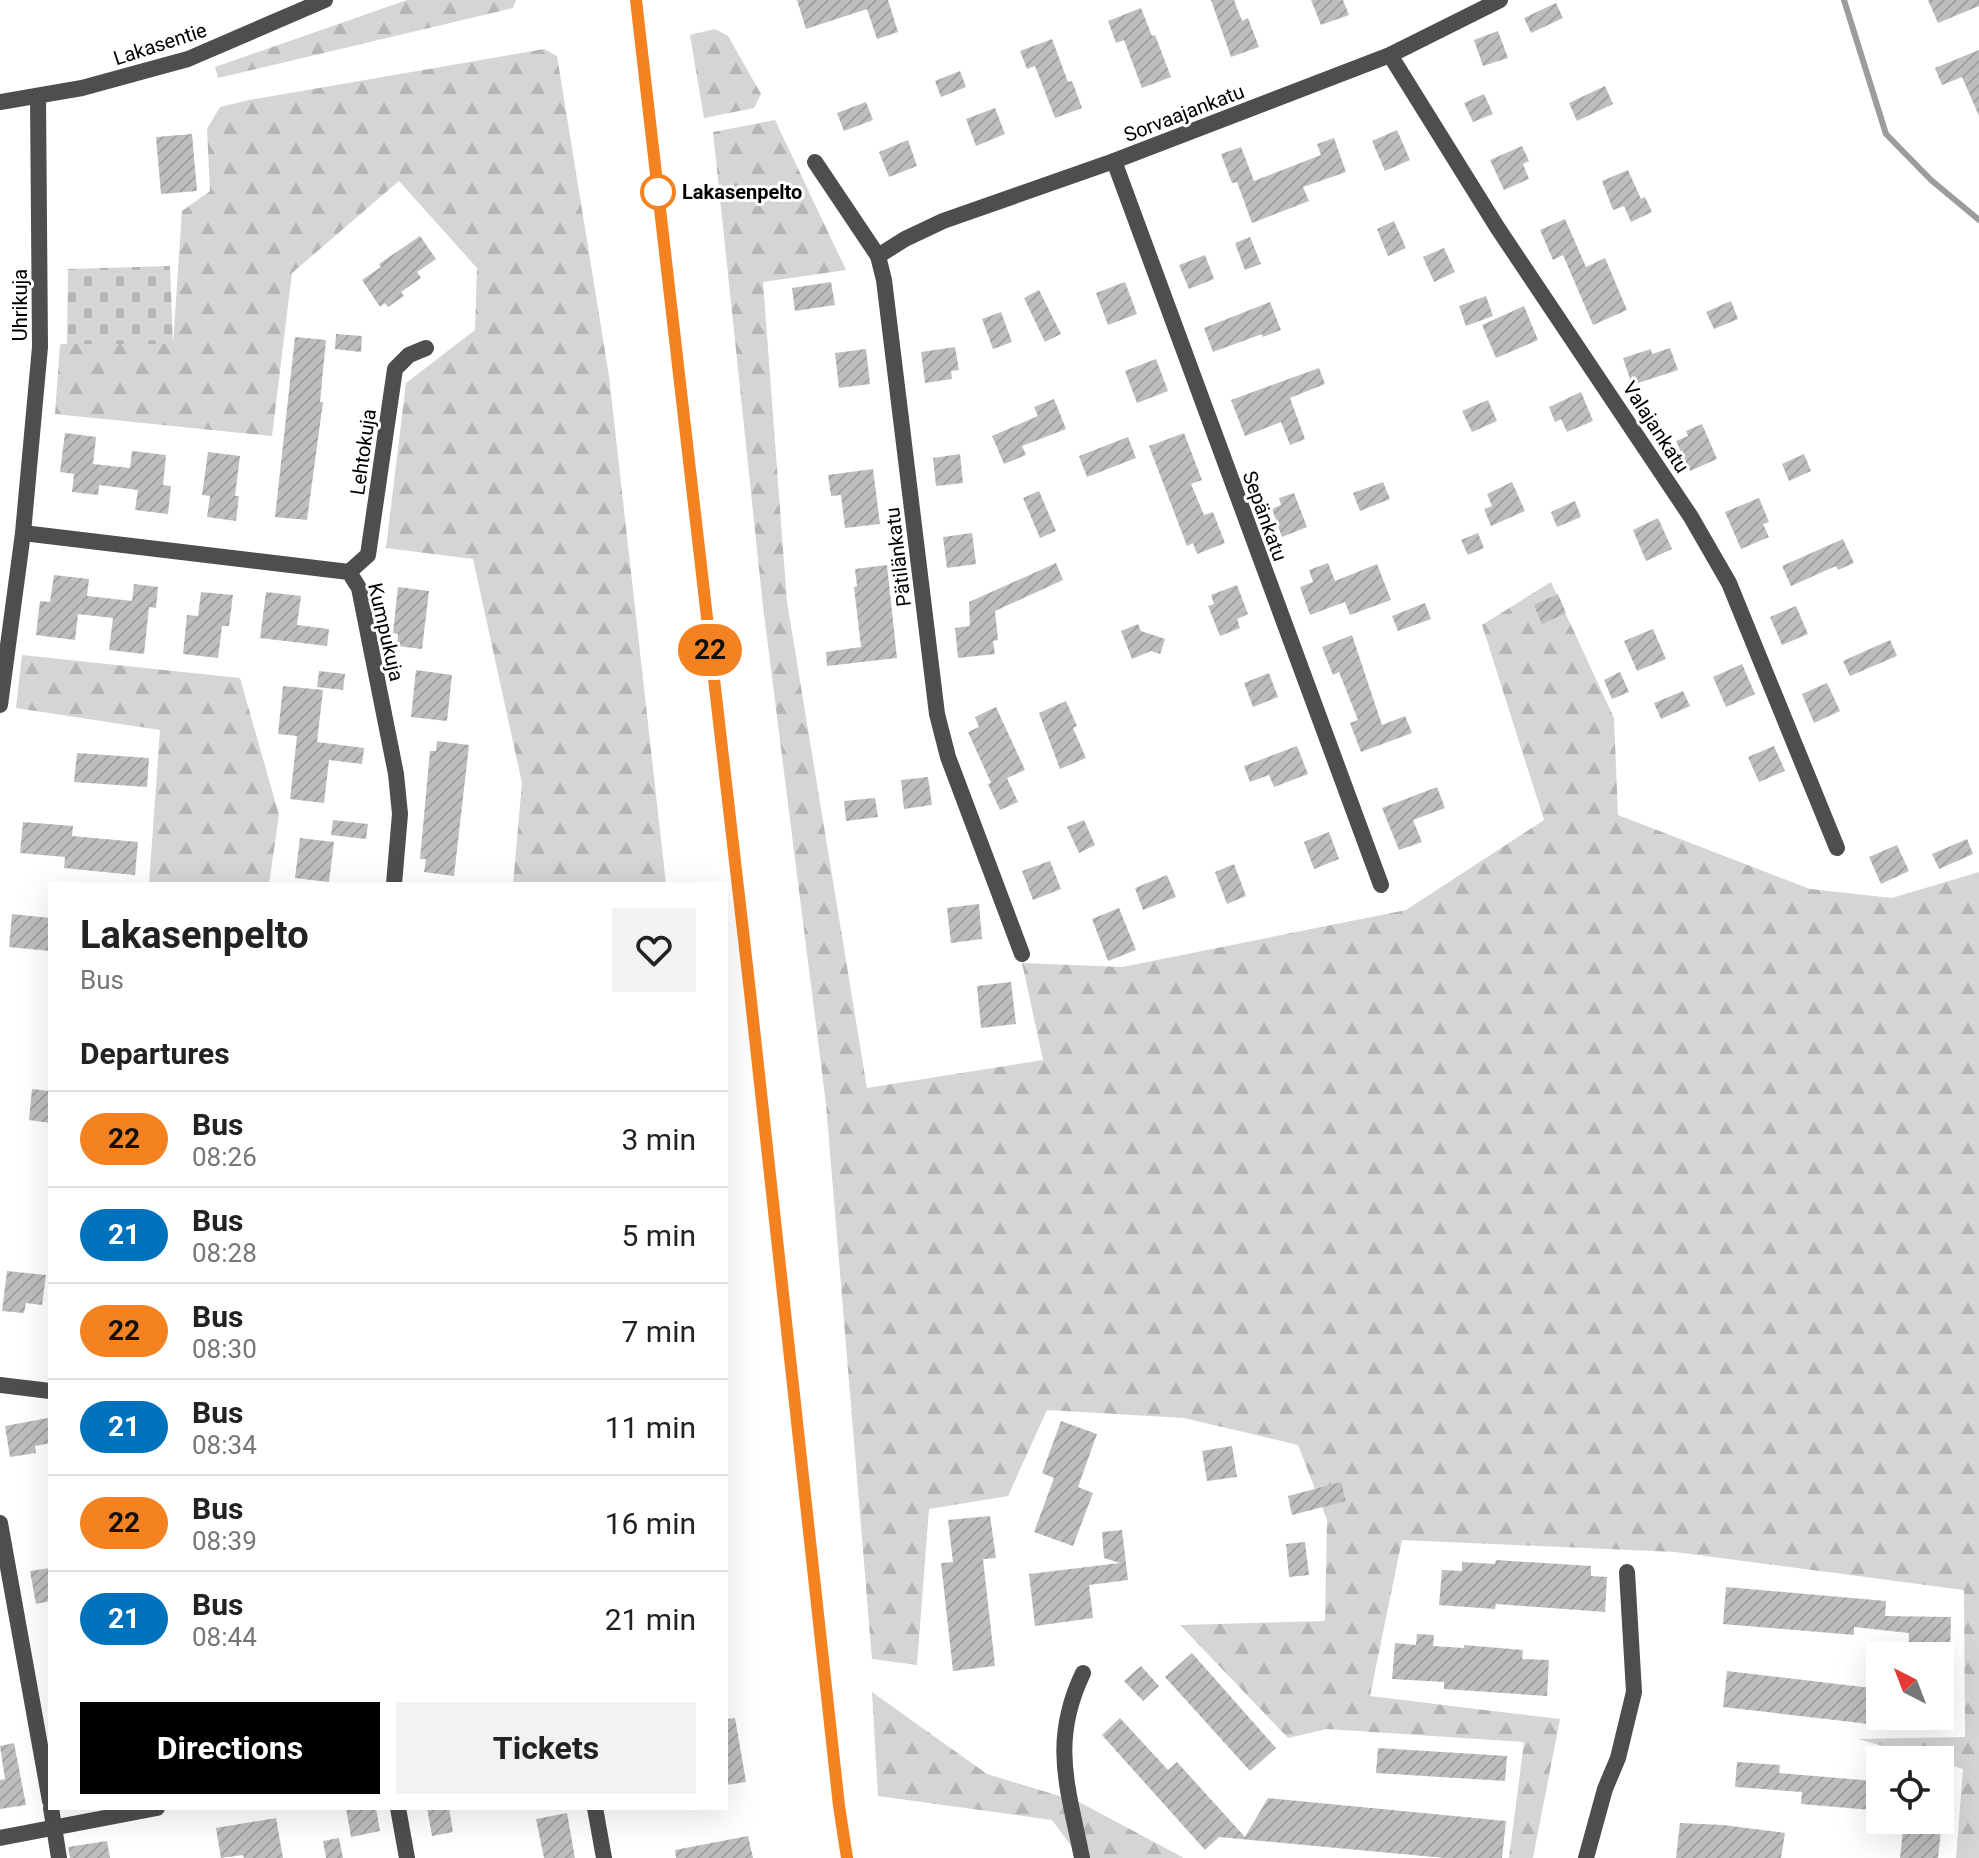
<!DOCTYPE html>
<html lang="en">
<head>
<meta charset="utf-8">
<style>
  body { margin:0; font-family:Roboto,sans-serif; background:#f2f2f2; color:#222; height:100vh; display:flex; flex-direction:column; font-size:30px; white-space:nowrap }
  * { box-sizing:border-box; margin:0 }
  p { font-size:26px; color:#767676 }
  .icon { flex:none; width:44px; height:44px; fill:none; stroke:currentColor; stroke-width:2; stroke-linecap:round; stroke-linejoin:round }
  .map { position:relative; flex:1; overflow:hidden }
  .side { position:absolute; left:48px; top:882px; width:680px; height:928px; display:flex; flex-direction:column; background:#fff; border-radius:0px; box-shadow:0 8px 32px #0002 }
  .side>* { flex:none }
  .badge { padding:0 16px; border-radius:26px; font-size:28px; line-height:52px }
  .needle { width:52px; rotate:318deg }
  .controls { position:absolute; left:1866px; top:1642px; display:grid; gap:16px }
  .controls a { display:grid; place-items:center; width:88px; height:88px; border-radius:0px; background:#fff; box-shadow:0 8px 32px #0002; font-size:40px }
  .map>.badge { position:absolute; translate:-50% -50%; box-shadow:0 0 0 4px #fff }
  h2 { padding:0 32px; font-size:30px; line-height:72px }
  .round { display:grid; place-items:center; flex:none; width:84px; height:84px; border-radius:0px; background:#f2f2f2 }
  .overview { display:flex; align-items:center; justify-content:space-between; height:136px; padding:0 32px }
  h1 { font-size:38px; font-weight:700; line-height:60px }
  .action { display:flex; gap:16px; margin-top:auto; padding:16px 32px }
  .action a { flex:1; height:92px; border-radius:0px; background:#000; color:#fff; font-size:32px; font-weight:700; line-height:92px; text-align:center }
  .action a+a { background:#f2f2f2; color:#222 }
  ul { padding:0; list-style:none }
  li { display:flex; align-items:center; gap:24px; height:96px; padding:0 32px; border-top:2px solid #e0e0e0 }
  li div { flex:1 }
  li b { display:block; font-size:30px }
  li em { font-style:normal }
  li .badge { min-width:88px; font-weight:700; text-align:center }
  .map>svg:first-child { display:block }
  .forest { fill:url(#forest-firs) }
  .cemetery { fill:url(#cemetery-stones) }
  .lines { fill:none; stroke-linecap:round; stroke-linejoin:round }
  .stream { stroke:#9c9c9c; stroke-width:6 }
  .building { fill:url(#building-hatch) }
  .minor { stroke:#4e4e4e; stroke-width:16 }
  .tertiary { stroke:#4e4e4e; stroke-width:16 }
  .secondary { stroke:#1b1b1b; stroke-width:16 }
  .line-casing { stroke:#fff; stroke-width:18 }
  .line { stroke:#f58220; stroke-width:12 }
  .stop-dot { fill:#fff; stroke:#f58220; stroke-width:4 }
  .labels { text-anchor:middle; dominant-baseline:central; stroke-width:6; stroke-linejoin:round; paint-order:stroke }
  .street-label { font-size:20px; fill:#000; stroke:#fff }
  .stop-label { font-size:20px; font-weight:bold; fill:#000; stroke:#fff; text-anchor:start }
</style>
</head>
<body>
<div class="map">
<svg width="1979" height="1858" viewBox="0 0 1979 1858">
  <defs>
    <pattern id="forest-firs" width="22" height="20" patternUnits="userSpaceOnUse" patternTransform="scale(2)"><rect width="22" height="20" fill="#d5d5d5"/><path d="M5 1l3.5 6h-7zM16 11l3.5 6h-7z" fill="#b5b5b5"/></pattern>
    <pattern id="cemetery-stones" width="16" height="16" patternUnits="userSpaceOnUse" patternTransform="scale(2)"><rect width="16" height="16" fill="#d5d5d5"/><path d="M2 7V4a2 2 0 0 1 4 0v3zM10 15v-3a2 2 0 0 1 4 0v3z" fill="#b5b5b5"/></pattern>
    <pattern id="building-hatch" width="6" height="6" patternUnits="userSpaceOnUse" patternTransform="scale(2)"><rect width="6" height="6" fill="#bebebe"/><path d="M-1 1l2-2M0 6l6-6M5 7l2-2" fill="none" stroke="#a2a2a2"/></pattern>
  </defs>
  <rect width="100%" height="100%" fill="#fff"/>
  <g class="forest">
    <polygon points="407,0 516,0 513,8 218,78 215,67"/>
    <polygon points="715,29 728,36 761,94 754,108 704,118 690,35"/>
    <polygon points="544,49 557,56 609,376 666,884 513,884 522,783 473,559 386,548 406,383 475,330 477,268 399,181 292,273 272,436 55,414 60,344 173,344 182,211 210,191 207,129 220,107 249,100"/>
    <polygon points="775,120 846,270 763,282 787,602 867,1088 1043,1060 1022,963 1122,967 1406,910 1544,820 1482,625 1551,582 1614,718 1618,815 1810,889 1892,898 1979,872 1979,1858 1956,1858 1963,1769 1940,1762 1940,1760 1932,1760 1858,1739 1965,1737 1964,1590 1675,1552 1402,1540 1370,1696 1560,1719 1533,1858 1509,1858 1524,1742 1327,1729 1288,1738 1180,1625 1325,1621 1327,1520 1298,1445 1184,1418 1047,1410 1008,1496 929,1509 917,1665 872,1659 826,1104 763,606 713,132"/>
    <polygon points="22,655 240,678 279,815 269,884 149,884 160,730 16,708"/>
    <polygon points="872,1692 987,1774 1079,1802 1184,1858 1080,1858 1052,1820 878,1796"/>
  </g>
  <polygon class="cemetery" points="170,266 173,344 67,344 68,269"/>
  <g class="lines">
    <polyline class="stream" points="1844,0 1886,134 1931,180 1979,220"/>
  </g>
  <g class="building">
    <polygon points="797,0 888,0 898,32 877,39 867,9 806,29"/>
    <polygon points="1211,0 1234,0 1242,21 1248,18 1259,47 1231,57"/>
    <polygon points="1311,0 1343,0 1349,15 1321,25"/>
    <polygon points="1928,0 1979,0 1979,6 1938,23"/>
    <polygon points="1556,3 1563,18 1531,33 1524,18"/>
    <polygon points="1141,8 1152,36 1155,35 1171,77 1142,88 1124,40 1116,43 1108,21"/>
    <polygon points="1498,31 1508,58 1483,66 1474,40"/>
    <polygon points="1052,39 1068,82 1072,81 1082,108 1055,118 1035,66 1027,69 1020,51"/>
    <polygon points="1979,50 1979,116 1962,77 1942,85 1935,68"/>
    <polygon points="960,71 966,87 941,97 935,81"/>
    <polygon points="1605,86 1613,104 1577,121 1569,103"/>
    <polygon points="1484,94 1493,114 1473,122 1464,103"/>
    <polygon points="866,102 873,120 844,131 837,113"/>
    <polygon points="995,108 1005,134 976,146 966,119"/>
    <polygon points="1397,130 1410,160 1385,171 1372,141"/>
    <polygon points="192,134 197,191 161,194 156,137"/>
    <polygon points="1334,138 1346,172 1303,187 1309,201 1252,223 1237,182 1232,183 1221,154 1241,147 1254,181 1321,155 1317,144"/>
    <polygon points="908,140 917,166 889,177 879,152"/>
    <polygon points="1522,146 1529,161 1523,164 1529,179 1504,190 1490,160"/>
    <polygon points="1628,170 1641,199 1645,197 1652,212 1631,222 1624,206 1613,210 1602,181"/>
    <polygon points="1565,219 1586,267 1605,258 1627,310 1593,325 1563,255 1553,260 1540,230"/>
    <polygon points="1394,221 1406,248 1388,256 1377,229"/>
    <polygon points="420,236 436,259 417,272 421,278 401,292 404,296 388,307 385,303 380,307 362,280 381,267 379,264"/>
    <polygon points="1250,237 1261,264 1245,270 1235,243"/>
    <polygon points="1444,248 1455,272 1434,282 1423,257"/>
    <polygon points="1205,255 1214,279 1189,289 1179,265"/>
    <polygon points="831,282 835,305 795,311 792,288"/>
    <polygon points="1125,282 1137,314 1108,325 1096,293"/>
    <polygon points="1039,290 1061,334 1045,342 1024,298"/>
    <polygon points="1486,296 1493,316 1466,326 1459,306"/>
    <polygon points="1731,301 1738,319 1714,329 1706,312"/>
    <polygon points="1270,302 1281,330 1263,337 1262,334 1213,352 1204,328"/>
    <polygon points="1524,306 1538,340 1496,358 1482,325"/>
    <polygon points="1001,312 1012,342 993,349 982,319"/>
    <polygon points="336,334 362,336 361,352 335,349"/>
    <polygon points="295,337 326,340 320,402 323,402 307,520 275,517"/>
    <polygon points="955,347 959,370 951,371 952,379 925,383 921,352"/>
    <polygon points="1670,348 1678,370 1632,385 1623,358 1651,349 1652,354"/>
    <polygon points="866,349 870,384 839,388 835,353"/>
    <polygon points="1156,359 1168,391 1137,403 1125,371"/>
    <polygon points="1319,368 1325,384 1290,398 1305,439 1290,445 1281,422 1245,436 1231,400"/>
    <polygon points="1581,392 1593,421 1567,432 1561,419 1555,422 1549,407"/>
    <polygon points="1054,399 1066,429 1022,446 1026,455 1004,464 992,436 1038,416 1034,407"/>
    <polygon points="1488,400 1497,421 1472,432 1462,411"/>
    <polygon points="1702,424 1717,459 1690,471 1676,441 1688,436 1686,431"/>
    <polygon points="65,433 96,437 93,464 130,468 132,451 166,455 163,485 171,486 168,514 135,510 138,490 99,485 98,495 72,492 74,474 60,472"/>
    <polygon points="1184,433 1202,480 1191,484 1204,515 1213,512 1225,543 1197,554 1193,543 1187,546 1149,446"/>
    <polygon points="1128,437 1136,458 1087,477 1079,456"/>
    <polygon points="208,452 240,456 235,496 239,496 236,521 207,517 210,496 202,495"/>
    <polygon points="960,454 963,483 936,486 933,458"/>
    <polygon points="1804,454 1811,471 1789,481 1782,464"/>
    <polygon points="873,469 880,524 845,528 841,495 831,496 828,475"/>
    <polygon points="1383,482 1390,499 1360,511 1353,493"/>
    <polygon points="1512,482 1525,511 1491,526 1484,509 1492,506 1487,494"/>
    <polygon points="1039,491 1056,531 1040,538 1023,498"/>
    <polygon points="1294,493 1307,527 1282,537 1272,509 1281,505 1279,498"/>
    <polygon points="1759,498 1769,522 1763,524 1769,537 1741,549 1725,512"/>
    <polygon points="1575,501 1581,517 1557,527 1551,512"/>
    <polygon points="1658,518 1672,549 1646,561 1633,530"/>
    <polygon points="972,533 976,564 947,568 943,537"/>
    <polygon points="1478,533 1484,548 1468,555 1461,540"/>
    <polygon points="1843,539 1854,563 1838,570 1836,566 1791,586 1782,566"/>
    <polygon points="1056,563 1063,580 995,611 998,640 993,641 995,654 958,658 955,628 970,626 969,602"/>
    <polygon points="1328,563 1335,581 1377,564 1391,600 1350,615 1345,602 1310,615 1300,587 1313,582 1309,570"/>
    <polygon points="887,565 897,658 827,666 826,652 861,647 854,587 857,586 855,569"/>
    <polygon points="54,575 89,579 87,596 132,601 134,584 158,587 156,608 149,607 144,654 109,650 113,618 78,614 75,640 36,635 40,601 50,602"/>
    <polygon points="1237,585 1248,614 1237,619 1240,628 1220,636 1208,606 1214,604 1211,595"/>
    <polygon points="398,587 429,591 422,649 397,646 398,634 393,633"/>
    <polygon points="201,592 233,595 229,626 222,626 218,658 183,654 187,615 198,616"/>
    <polygon points="266,592 301,596 297,625 329,629 327,646 260,638"/>
    <polygon points="1558,594 1566,613 1542,624 1534,605"/>
    <polygon points="1425,603 1431,619 1398,631 1392,616"/>
    <polygon points="1796,606 1808,634 1782,645 1770,617"/>
    <polygon points="1138,624 1141,631 1165,639 1160,654 1151,651 1132,659 1121,631"/>
    <polygon points="1653,629 1666,659 1637,671 1624,641"/>
    <polygon points="1352,635 1382,725 1405,716 1412,733 1361,752 1350,723 1358,720 1339,672 1333,675 1322,647"/>
    <polygon points="1890,640 1897,656 1850,676 1843,661"/>
    <polygon points="1742,664 1755,694 1726,707 1713,677"/>
    <polygon points="416,670 452,675 447,721 411,717"/>
    <polygon points="319,671 345,674 343,690 317,687"/>
    <polygon points="1620,672 1629,692 1612,699 1604,680"/>
    <polygon points="1269,673 1278,697 1253,707 1244,683"/>
    <polygon points="1827,683 1840,711 1814,723 1802,694"/>
    <polygon points="283,686 323,690 317,742 364,748 362,764 329,760 324,803 290,799 297,736 278,734"/>
    <polygon points="1683,691 1690,706 1661,719 1654,703"/>
    <polygon points="1066,701 1077,726 1073,728 1086,758 1060,769 1039,713"/>
    <polygon points="996,707 1025,770 1007,778 1018,802 1000,810 988,784 991,783 968,732 979,727 975,717"/>
    <polygon points="437,741 469,745 454,876 424,872 426,859 420,859 430,751 436,751"/>
    <polygon points="1297,746 1308,774 1274,787 1269,775 1250,782 1244,766"/>
    <polygon points="1774,746 1785,771 1759,782 1748,757"/>
    <polygon points="77,753 149,758 147,787 74,782"/>
    <polygon points="928,777 932,805 904,809 901,780"/>
    <polygon points="1437,787 1445,808 1413,820 1422,842 1399,850 1382,808"/>
    <polygon points="875,798 878,817 846,821 844,801"/>
    <polygon points="333,820 368,824 366,839 331,835"/>
    <polygon points="1084,820 1095,845 1079,853 1067,827"/>
    <polygon points="23,822 73,826 72,836 138,842 135,875 64,868 65,857 20,853"/>
    <polygon points="1329,832 1339,859 1314,869 1304,842"/>
    <polygon points="300,838 334,842 329,882 295,878"/>
    <polygon points="1967,839 1973,854 1939,869 1932,854"/>
    <polygon points="1897,845 1909,871 1881,884 1869,857"/>
    <polygon points="1050,861 1061,889 1033,900 1022,871"/>
    <polygon points="1234,864 1246,896 1227,904 1215,872"/>
    <polygon points="1167,875 1176,897 1143,910 1135,888"/>
    <polygon points="979,904 982,939 951,943 947,908"/>
    <polygon points="1119,908 1136,950 1108,961 1092,919"/>
    <polygon points="12,914 50,918 50,951 9,947"/>
    <polygon points="1011,982 1016,1024 981,1028 977,986"/>
    <polygon points="32,1089 50,1091 50,1123 29,1120"/>
    <polygon points="7,1271 46,1275 42,1305 26,1303 24,1313 2,1311"/>
    <polygon points="48,1418 50,1443 35,1446 36,1453 10,1457 5,1426"/>
    <polygon points="1061,1421 1097,1434 1078,1487 1093,1493 1073,1546 1034,1532 1054,1478 1042,1473"/>
    <polygon points="1232,1446 1237,1477 1207,1481 1202,1451"/>
    <polygon points="1341,1482 1346,1501 1292,1515 1288,1496"/>
    <polygon points="990,1516 996,1558 983,1559 995,1666 953,1671 941,1563 953,1562 948,1520"/>
    <polygon points="1122,1530 1128,1580 1089,1585 1093,1618 1035,1626 1029,1574 1120,1563 1104,1558 1102,1532"/>
    <polygon points="1305,1542 1309,1575 1289,1577 1286,1544"/>
    <polygon points="1496,1560 1591,1566 1591,1576 1607,1577 1605,1612 1496,1604 1495,1609 1439,1605 1442,1570 1462,1571 1462,1562 1495,1564"/>
    <polygon points="50,1568 50,1601 36,1604 30,1571"/>
    <polygon points="1726,1587 1886,1601 1885,1616 1951,1617 1950,1656 1908,1656 1909,1633 1854,1627 1854,1635 1723,1624"/>
    <polygon points="1417,1634 1434,1635 1433,1646 1464,1648 1464,1645 1523,1650 1522,1659 1549,1660 1547,1696 1444,1689 1444,1682 1392,1679 1395,1643 1416,1645"/>
    <polygon points="1192,1653 1276,1748 1250,1771 1165,1677"/>
    <polygon points="1141,1666 1159,1686 1143,1701 1124,1681"/>
    <polygon points="1727,1671 1880,1689 1878,1725 1723,1707"/>
    <polygon points="735,1718 746,1782 726,1785 726,1719"/>
    <polygon points="1120,1718 1168,1770 1177,1762 1245,1837 1268,1798 1506,1821 1502,1858 1445,1858 1219,1837 1205,1850 1102,1735"/>
    <polygon points="14,1743 26,1805 0,1809 0,1780 5,1779 0,1746"/>
    <polygon points="1378,1748 1507,1756 1505,1781 1376,1773"/>
    <polygon points="1737,1762 1780,1765 1779,1773 1874,1781 1871,1810 1801,1804 1802,1792 1735,1787"/>
    <polygon points="346,1808 376,1808 380,1831 351,1837"/>
    <polygon points="427,1808 449,1808 453,1832 432,1836"/>
    <polygon points="567,1813 575,1858 544,1858 536,1819"/>
    <polygon points="276,1818 283,1858 244,1858 243,1855 221,1858 216,1828"/>
    <polygon points="1904,1820 1942,1820 1938,1858 1900,1858"/>
    <polygon points="1680,1823 1723,1825 1785,1833 1781,1858 1676,1858"/>
    <polygon points="748,1836 753,1858 676,1858 675,1850"/>
    <polygon points="339,1838 343,1858 326,1858 323,1841"/>
    <polygon points="107,1841 110,1858 70,1858 68,1847"/>
  </g>
  <g class="lines">
    <g class="minor">
      <polyline points="1390,55 1497,227 1691,517 1729,583 1837,848"/>
      <polyline points="1114,161 1381,885"/>
      <polyline points="815,162 878,256 884,280 937,714 948,757 1022,954"/>
      <polyline points="878,256 905,239 943,221 1114,161 1390,55 1500,0"/>
      <polyline points="23,533 349,572 359,588 396,774 400,814 394,884"/>
      <polyline points="349,572 368,555 395,369 409,355 426,348"/>
      <polyline points="0,705 23,533 40,347 38,96"/>
      <polyline points="0,1385 50,1391"/>
      <polyline points="0,1523 50,1801"/>
      <polyline points="51,1808 59,1858"/>
      <polyline points="398,1808 407,1858"/>
      <polyline points="595,1808 604,1858"/>
      <polyline points="0,1838 157,1808"/>
      <path d="M1082 1858C1068 1787 1050 1742 1083 1673"/>
      <polyline points="1586,1858 1605,1789 1618,1758 1634,1692 1627,1572"/>
    </g>
    <polyline class="tertiary" points="0,102 82,88 188,59 325,0"/>
    <polyline class="secondary" points="636,0 750,992 839,1806 847,1858"/>
  </g>
  <g class="lines">
    <g class="line-casing">
      <polyline id="line" points="636,0 750,992 839,1806 847,1858"/>
    </g>
    <use href="#line" class="line"/>
  </g>
  <circle class="stop-dot" cx="658" cy="192" r="16"/>
  <g class="labels">
    <g class="street-label">
      <text transform="translate(160 44) rotate(-18)">Lakasentie</text>
      <text transform="translate(1184 113) rotate(-21)">Sorvaajankatu</text>
      <text transform="translate(20 305) rotate(-90)">Uhrikuja</text>
      <text transform="translate(1656 427) rotate(57)">Valajankatu</text>
      <text transform="translate(363 452) rotate(-82)">Lehtokuja</text>
      <text transform="translate(1265 516) rotate(70)">Sepänkatu</text>
      <text transform="translate(898 557) rotate(-97)">Pätilänkatu</text>
      <text transform="translate(386 632) rotate(77)">Kumpukuja</text>
    </g>
    <g class="stop-label">
      <text x="682" y="192">Lakasenpelto</text>
    </g>
  </g>
</svg>
<div class="controls">
<a><svg class="needle" viewBox="-14 -14 28 28"><path d="M0-13l5 13h-10z" fill="#e53935"/><path d="M0 13l5-13h-10z" fill="#767676"/></svg></a>
<a><svg class="icon" aria-label="locate" viewBox="0 0 24 24"><circle cx="12" cy="12" r="6"/><path d="M12 2v4M12 18v4M2 12h4M18 12h4"/></svg></a>
</div>
<b class="badge" style="left:710px;top:650px;background:#f58220;color:#111">22</b>
<section class="side">
<div class="overview"><div><h1>Lakasenpelto</h1><p>Bus</p></div><a class="round"><svg class="icon" aria-label="heart" viewBox="0 0 24 24"><path d="M12 20l-8-8c-3-5 5-10 8-4 3-6 11-1 8 4z"/></svg></a></div>
<h2>Departures</h2>
<ul>
<li><span class="badge" style="background:#f58220;color:#111">22</span><div><b>Bus</b><p>08:26</p></div><em>3 min</em></li>
<li><span class="badge" style="background:#0072bc;color:#fff">21</span><div><b>Bus</b><p>08:28</p></div><em>5 min</em></li>
<li><span class="badge" style="background:#f58220;color:#111">22</span><div><b>Bus</b><p>08:30</p></div><em>7 min</em></li>
<li><span class="badge" style="background:#0072bc;color:#fff">21</span><div><b>Bus</b><p>08:34</p></div><em>11 min</em></li>
<li><span class="badge" style="background:#f58220;color:#111">22</span><div><b>Bus</b><p>08:39</p></div><em>16 min</em></li>
<li><span class="badge" style="background:#0072bc;color:#fff">21</span><div><b>Bus</b><p>08:44</p></div><em>21 min</em></li>
</ul>
<div class="action"><a>Directions</a><a>Tickets</a></div>
</section>
</div>
</body>
</html>
